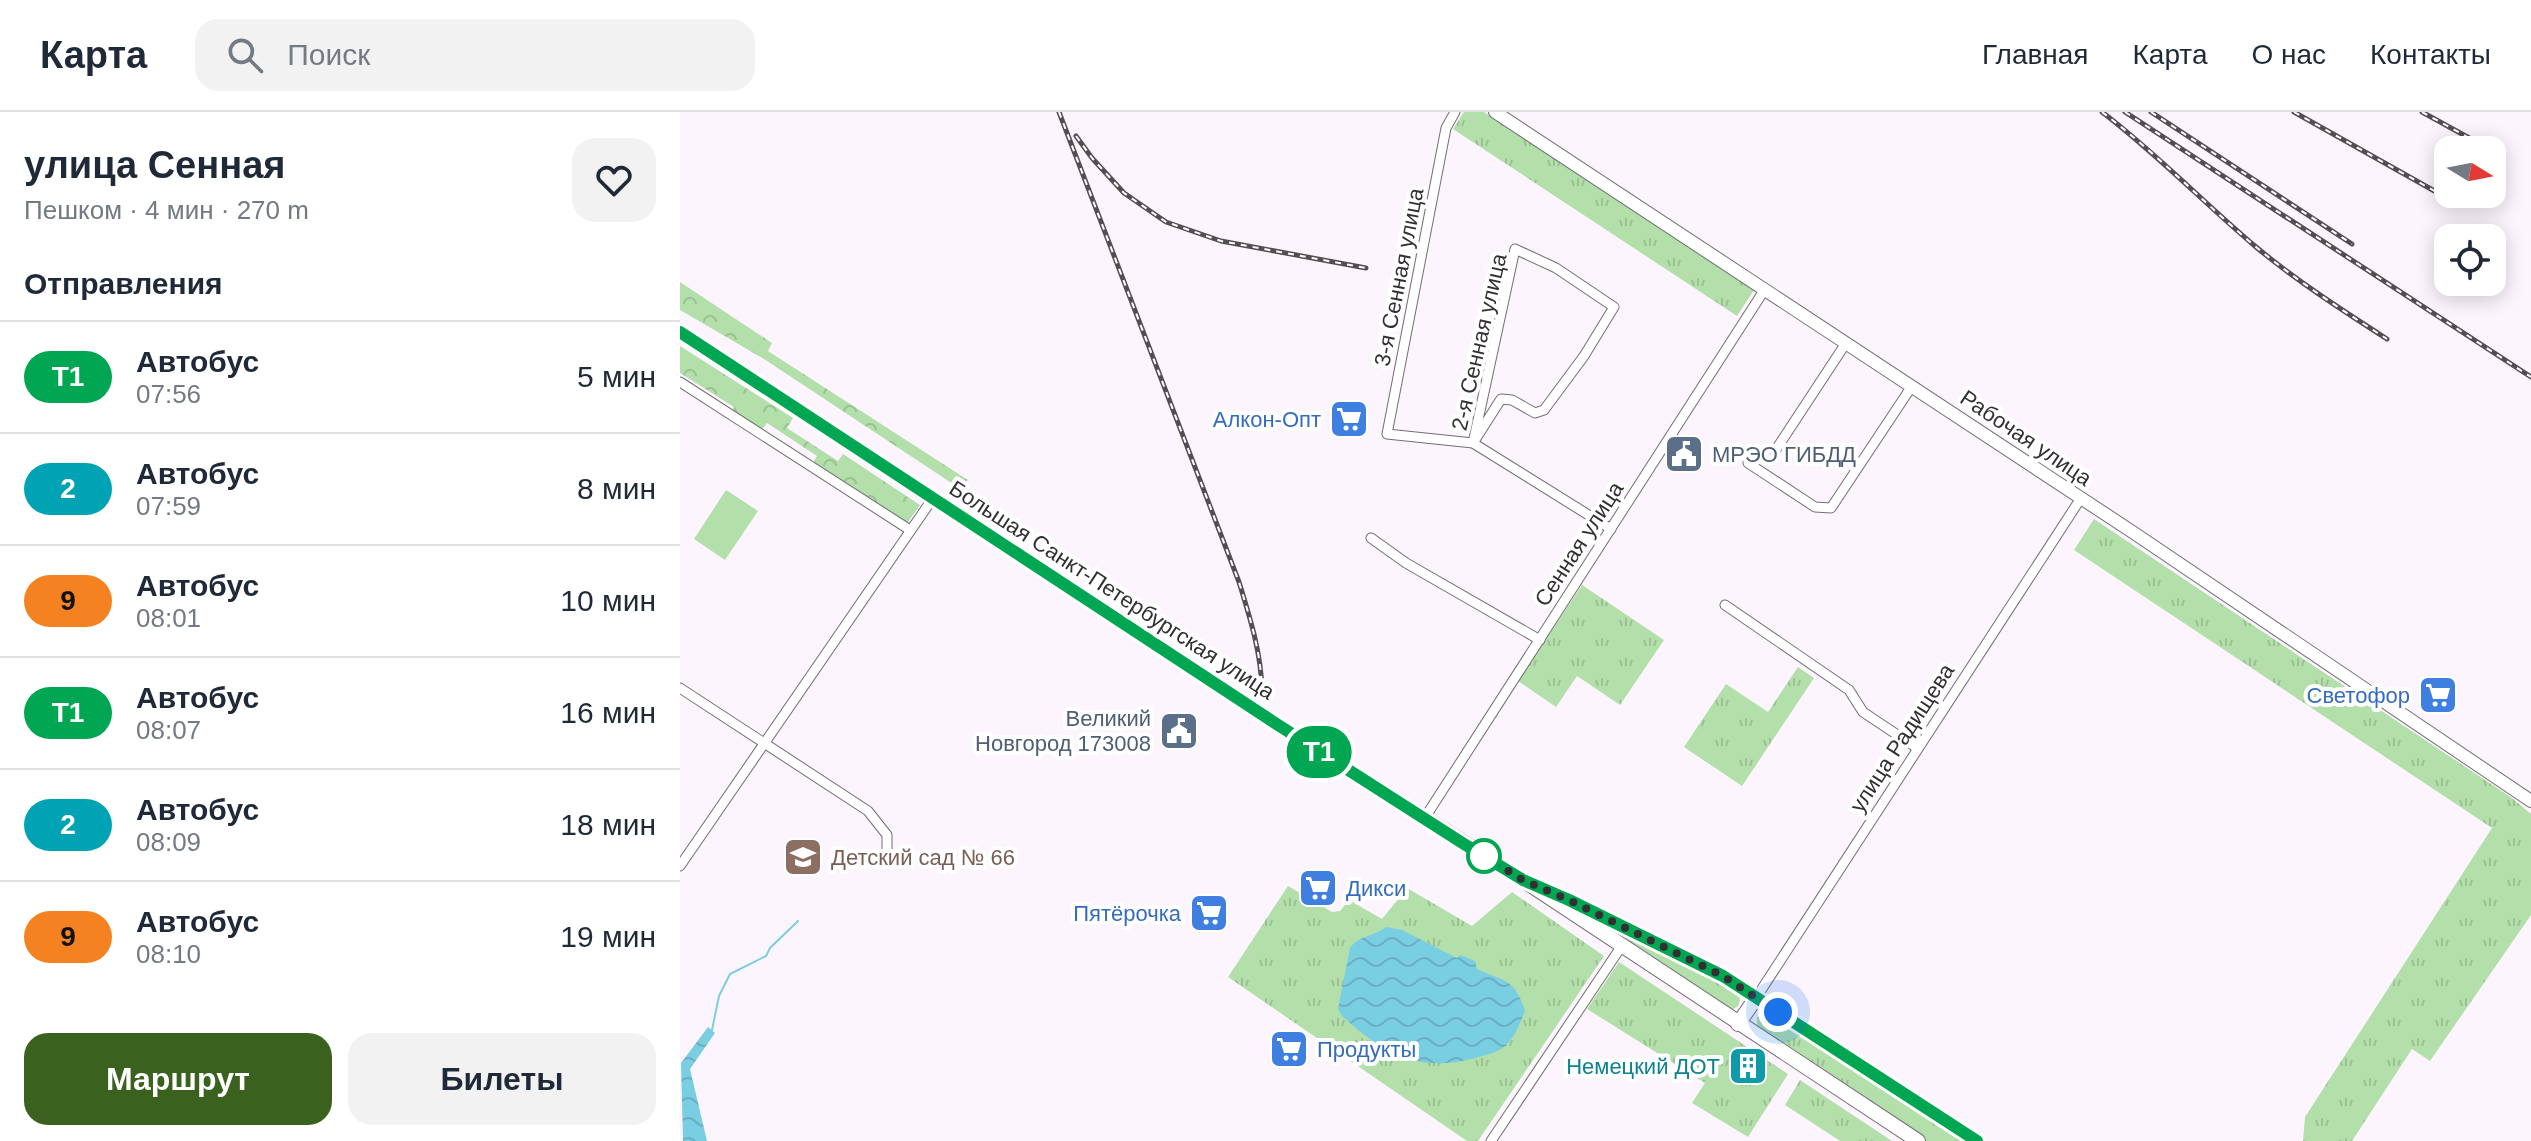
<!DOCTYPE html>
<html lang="ru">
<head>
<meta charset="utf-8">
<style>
  body { margin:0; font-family:Helvetica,sans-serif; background:#f2f2f3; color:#1f2937; height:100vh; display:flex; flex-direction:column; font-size:30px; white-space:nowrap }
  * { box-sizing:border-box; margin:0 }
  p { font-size:26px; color:#747a83 }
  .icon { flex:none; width:44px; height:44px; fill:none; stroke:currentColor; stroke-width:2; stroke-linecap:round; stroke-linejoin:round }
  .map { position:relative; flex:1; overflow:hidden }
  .sheet { display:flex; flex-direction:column; background:#fff; width:680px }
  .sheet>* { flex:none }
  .badge { padding:0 16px; border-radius:26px; font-size:28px; line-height:52px }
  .needle { width:52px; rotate:100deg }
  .tools { position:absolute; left:1754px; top:24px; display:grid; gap:16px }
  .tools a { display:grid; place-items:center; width:72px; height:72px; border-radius:16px; background:#fff; box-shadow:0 4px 20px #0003; font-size:40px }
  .you { position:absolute; width:40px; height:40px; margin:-20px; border:6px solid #fff; border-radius:50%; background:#1a73e8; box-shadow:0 0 0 12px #1a73e833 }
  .map>.badge { position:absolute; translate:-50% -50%; box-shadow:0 0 0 4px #fff }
  h2 { padding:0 24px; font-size:30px; line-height:72px }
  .round { display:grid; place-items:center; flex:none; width:84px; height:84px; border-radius:24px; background:#f2f2f3 }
  .overview { display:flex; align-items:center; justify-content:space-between; height:136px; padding:0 24px }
  h1 { font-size:38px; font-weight:700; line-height:60px }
  .cta { display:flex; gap:16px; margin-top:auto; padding:16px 24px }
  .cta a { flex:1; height:92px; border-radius:24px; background:#3a621e; color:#fff; font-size:32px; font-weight:700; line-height:92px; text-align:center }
  .cta a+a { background:#f2f2f3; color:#1f2937 }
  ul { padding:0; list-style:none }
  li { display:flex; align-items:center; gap:24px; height:112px; padding:0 24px; border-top:2px solid #e0e1e3 }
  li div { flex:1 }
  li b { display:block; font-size:30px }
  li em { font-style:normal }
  li .badge { min-width:88px; font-weight:700; text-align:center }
  header { display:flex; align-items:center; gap:48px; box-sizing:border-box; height:112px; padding:0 40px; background:#fff; border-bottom:2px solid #e0e1e3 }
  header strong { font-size:38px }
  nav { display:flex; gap:44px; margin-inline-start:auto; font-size:28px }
  .search { width:560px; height:72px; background:#f2f2f3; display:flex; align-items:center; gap:20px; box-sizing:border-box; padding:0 28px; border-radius:24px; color:#747a83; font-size:30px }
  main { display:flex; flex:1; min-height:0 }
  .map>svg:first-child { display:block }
  .grass { fill:url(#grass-tufts) }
  .forest { fill:url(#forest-crowns) }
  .pitch { fill:#b3dfaa }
  .water { fill:url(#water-waves) }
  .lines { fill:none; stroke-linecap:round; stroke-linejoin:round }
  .stream { stroke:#79cee1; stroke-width:2 }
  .street-casing { stroke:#736d74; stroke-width:11 }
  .secondary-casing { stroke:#736d74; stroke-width:14 }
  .primary-casing { stroke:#736d74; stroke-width:16 }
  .street { stroke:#fff; stroke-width:9 }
  .secondary { stroke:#fff; stroke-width:12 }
  .primary { stroke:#fff; stroke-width:14 }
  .rail-casing { stroke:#524e52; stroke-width:5 }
  .rail { stroke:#fff; stroke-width:2; stroke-dasharray:6; stroke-linecap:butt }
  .line-casing { stroke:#fff; stroke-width:18 }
  .line { stroke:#00a651; stroke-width:12 }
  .walk { stroke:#333033; stroke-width:8; stroke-dasharray:0 14.4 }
  .stop-dot { fill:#fff; stroke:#00a651; stroke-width:4 }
  .labels { text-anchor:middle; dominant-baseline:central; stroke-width:8; stroke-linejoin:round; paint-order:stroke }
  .street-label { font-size:22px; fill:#333033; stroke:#fff }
  .shop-label { font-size:22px; fill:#366cbe; stroke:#fff; text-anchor:end }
  .service-label { font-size:22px; fill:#4e5e75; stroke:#fff; text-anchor:start }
  .education-label { font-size:22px; fill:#785e54; stroke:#fff; text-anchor:start }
  .culture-label { font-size:22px; fill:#0d838f; stroke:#fff; text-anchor:end }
</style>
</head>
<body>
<header>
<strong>Карта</strong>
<div class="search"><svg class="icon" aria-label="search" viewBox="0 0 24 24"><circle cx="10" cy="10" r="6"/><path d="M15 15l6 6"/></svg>Поиск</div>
<nav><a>Главная</a><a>Карта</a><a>О нас</a><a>Контакты</a></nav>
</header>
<main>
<section class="sheet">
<div class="overview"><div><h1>улица Сенная</h1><p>Пешком · 4 мин · 270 m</p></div><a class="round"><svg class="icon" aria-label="heart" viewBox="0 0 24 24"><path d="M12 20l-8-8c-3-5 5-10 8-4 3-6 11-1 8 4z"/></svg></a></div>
<h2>Отправления</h2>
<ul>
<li><span class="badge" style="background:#00a651;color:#fff">Т1</span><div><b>Автобус</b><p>07:56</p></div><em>5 мин</em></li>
<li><span class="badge" style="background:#00a3b4;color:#fff">2</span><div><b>Автобус</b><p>07:59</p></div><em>8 мин</em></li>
<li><span class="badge" style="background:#f58220;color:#111">9</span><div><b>Автобус</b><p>08:01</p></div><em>10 мин</em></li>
<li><span class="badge" style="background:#00a651;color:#fff">Т1</span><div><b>Автобус</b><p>08:07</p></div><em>16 мин</em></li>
<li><span class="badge" style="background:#00a3b4;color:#fff">2</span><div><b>Автобус</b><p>08:09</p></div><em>18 мин</em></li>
<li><span class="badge" style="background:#f58220;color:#111">9</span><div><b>Автобус</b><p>08:10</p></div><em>19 мин</em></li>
</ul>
<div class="cta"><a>Маршрут</a><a>Билеты</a></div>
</section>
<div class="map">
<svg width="1851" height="1029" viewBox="0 0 1851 1029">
  <defs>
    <pattern id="grass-tufts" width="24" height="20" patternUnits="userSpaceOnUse" patternTransform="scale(2)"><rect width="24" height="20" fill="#b3dfaa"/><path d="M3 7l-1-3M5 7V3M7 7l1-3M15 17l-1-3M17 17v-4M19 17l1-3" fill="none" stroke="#9ac093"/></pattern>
    <pattern id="forest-crowns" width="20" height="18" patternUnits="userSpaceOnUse" patternTransform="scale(2)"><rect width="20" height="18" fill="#b3dfaa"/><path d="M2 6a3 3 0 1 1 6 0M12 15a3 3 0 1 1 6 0" fill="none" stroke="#9ac093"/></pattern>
    <pattern id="water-waves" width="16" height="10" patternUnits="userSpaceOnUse" patternTransform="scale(2)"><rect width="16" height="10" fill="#79cee1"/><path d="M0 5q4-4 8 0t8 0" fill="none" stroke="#69b1c2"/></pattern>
  </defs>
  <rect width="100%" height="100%" fill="#fdf5fd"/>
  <g class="grass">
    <polygon points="784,0 804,0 1074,178 1057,204 773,17"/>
    <polygon points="1414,407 1832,686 1851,702 1851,803 1750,949 1732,937 1672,1029 1623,1029 1625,1005 1812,716 1394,438"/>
    <polygon points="902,473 984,528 940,593 897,564 876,595 838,569"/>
    <polygon points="1118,555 1134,566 1062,674 1004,635 1046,572 1088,600"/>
    <polygon points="608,774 652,800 660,799 669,788 702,807 727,776 792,814 832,780 924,844 798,1029 787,1029 548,865"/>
    <path d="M897 799C921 811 1049 868 1058 882 1061 887 1060 889 1058 894L1051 899Z"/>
    <polygon points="939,850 1108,962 1068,1025 1012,991 1025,971 907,897"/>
    <polygon points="1090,899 1287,1029 1245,1029 1077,920 1077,905"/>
    <polygon points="1120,968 1212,1029 1160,1029 1105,993"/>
  </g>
  <g class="forest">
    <polygon points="0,170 92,231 88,239 288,368 279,376 84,247 0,198"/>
    <polygon points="0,234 113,306 107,316 158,349 163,342 240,393 226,413 132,352 137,344 87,311 81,319 52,299 54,295 0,261"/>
  </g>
  <polygon class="pitch" points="46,378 78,399 45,448 14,427"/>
  <g class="water">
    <path d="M706 815 722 818 777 846 780 843 795 849 797 857C824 870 834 865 845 899 840 911 836 923 827 932 820 940 809 942 799 945 740 962 705 943 662 904L658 897 670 836C679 823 693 825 706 815Z"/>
    <polygon points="28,915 35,921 10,957 27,1029 3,1029 1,951"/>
  </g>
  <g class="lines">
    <polyline class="stream" points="32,918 39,884 50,862 86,844 90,836 118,809"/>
    <g class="street-casing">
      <g id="street">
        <polyline points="775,0 766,16 707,322 793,331 931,417"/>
        <polygon points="835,137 876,156 934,195 904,244 864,298 855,301 832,288 821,287 793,331"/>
        <polyline points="0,270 230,418"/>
        <polyline points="1095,339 1166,231"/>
        <polyline points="1068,351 1135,395 1151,396 1232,274"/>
        <polyline points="691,426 726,451 860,528"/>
        <polyline points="1045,493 1169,578 1183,600 1237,636"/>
        <polyline points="0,576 188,699 207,723 207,738"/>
        <polyline points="744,707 1085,177"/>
        <polyline points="0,754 253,386"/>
        <polyline points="1076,886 1401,386"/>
        <polyline points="811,1029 941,835"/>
      </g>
    </g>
    <g class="secondary-casing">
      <polyline id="secondary" points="815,0 1454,421 1851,689"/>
    </g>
    <g class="primary-casing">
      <g id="primary">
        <polyline points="0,220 618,626 843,768 1238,1029"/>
        <polyline points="873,781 1043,864 1297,1029"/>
        <polyline points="1058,912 1076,886"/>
      </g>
    </g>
    <use href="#street" class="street"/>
    <use href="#secondary" class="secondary"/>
    <use href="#primary" class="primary"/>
    <g class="rail-casing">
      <g id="rail">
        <path d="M379 0 559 470C570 506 581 540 582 578"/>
        <path d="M1422 0C1476 41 1524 91 1576 135 1617 169 1662 198 1707 227"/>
        <polyline points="1445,0 1851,265"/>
        <polyline points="1471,0 1672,132"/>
        <polyline points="1614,0 1758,81"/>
        <polyline points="1742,0 1802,33"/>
        <polyline points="396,24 412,46 444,81 486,110 541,129 686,156"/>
      </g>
    </g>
    <use href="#rail" class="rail"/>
  </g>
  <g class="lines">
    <g class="line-casing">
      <polyline id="line" points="0,220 595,611 784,732 843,768 889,788 1043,864 1297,1029"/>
    </g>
    <use href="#line" class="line"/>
    <polyline class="walk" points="804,744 843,768 889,788 1043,864 1098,900"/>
  </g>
  <defs>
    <g id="supermarket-square" transform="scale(2)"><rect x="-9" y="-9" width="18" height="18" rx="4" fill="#3f7fe0" stroke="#fff"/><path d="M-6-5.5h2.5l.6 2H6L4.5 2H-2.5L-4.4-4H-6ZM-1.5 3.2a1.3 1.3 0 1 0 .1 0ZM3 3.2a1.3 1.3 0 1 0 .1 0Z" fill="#fff"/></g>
    <g id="civic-square" transform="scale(2)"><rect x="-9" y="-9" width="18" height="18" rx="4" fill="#5c6f8a" stroke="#fff"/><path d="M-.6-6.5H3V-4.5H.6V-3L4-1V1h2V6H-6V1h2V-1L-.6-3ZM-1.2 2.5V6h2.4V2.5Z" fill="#fff"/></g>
    <g id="school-square" transform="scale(2)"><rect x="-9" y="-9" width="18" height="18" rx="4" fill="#8d6e63" stroke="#fff"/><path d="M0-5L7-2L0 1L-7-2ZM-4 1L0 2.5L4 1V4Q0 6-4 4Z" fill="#fff"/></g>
    <g id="building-square" transform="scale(2)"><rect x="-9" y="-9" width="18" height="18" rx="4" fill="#0f9aa8" stroke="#fff"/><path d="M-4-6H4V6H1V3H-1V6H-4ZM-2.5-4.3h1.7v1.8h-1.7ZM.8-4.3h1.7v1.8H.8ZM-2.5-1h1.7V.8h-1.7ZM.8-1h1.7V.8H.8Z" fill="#fff"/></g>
  </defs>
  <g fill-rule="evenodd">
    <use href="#supermarket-square" x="669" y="307"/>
    <use href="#civic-square" x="1004" y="342"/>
    <use href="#supermarket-square" x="1758" y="583"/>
    <use href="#civic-square" x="499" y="619"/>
    <use href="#school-square" x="123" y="745"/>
    <use href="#supermarket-square" x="638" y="776"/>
    <use href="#supermarket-square" x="529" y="801"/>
    <use href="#supermarket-square" x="609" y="937"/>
    <use href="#building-square" x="1068" y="954"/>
  </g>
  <circle class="stop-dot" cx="804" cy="744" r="16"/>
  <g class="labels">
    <g class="street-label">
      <text transform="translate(719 165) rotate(-79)">3-я Сенная улица</text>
      <text transform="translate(799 230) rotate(-77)">2-я Сенная улица</text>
      <text transform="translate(1346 326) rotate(34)">Рабочая улица</text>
      <text transform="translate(899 432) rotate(-57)">Сенная улица</text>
      <text transform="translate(432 478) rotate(33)">Большая Санкт-Петербургская улица</text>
      <text transform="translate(1222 626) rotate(-57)">улица Радищева</text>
    </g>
    <g class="shop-label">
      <text x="641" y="307">Алкон-Опт</text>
      <text x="1730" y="583">Светофор</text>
      <text x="666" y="776" text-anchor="start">Дикси</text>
      <text x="501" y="801">Пятёрочка</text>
      <text x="637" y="937" text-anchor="start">Продукты</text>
    </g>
    <g class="service-label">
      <text x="1032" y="342">МРЭО ГИБДД</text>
      <text x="471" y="606" text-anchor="end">Великий<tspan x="471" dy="25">Новгород 173008</tspan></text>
    </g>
    <g class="education-label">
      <text x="151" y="745">Детский сад № 66</text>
    </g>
    <g class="culture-label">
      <text x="1040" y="954">Немецкий ДОТ</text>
    </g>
  </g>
</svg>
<div class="tools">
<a><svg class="needle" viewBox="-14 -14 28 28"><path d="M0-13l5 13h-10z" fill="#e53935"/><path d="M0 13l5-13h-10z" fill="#747a83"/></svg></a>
<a><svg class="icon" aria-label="locate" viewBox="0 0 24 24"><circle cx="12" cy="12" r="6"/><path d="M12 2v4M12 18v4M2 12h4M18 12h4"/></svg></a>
</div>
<div class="you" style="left:1098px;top:900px"></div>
<b class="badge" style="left:639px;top:640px;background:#00a651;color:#fff">Т1</b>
</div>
</main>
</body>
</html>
